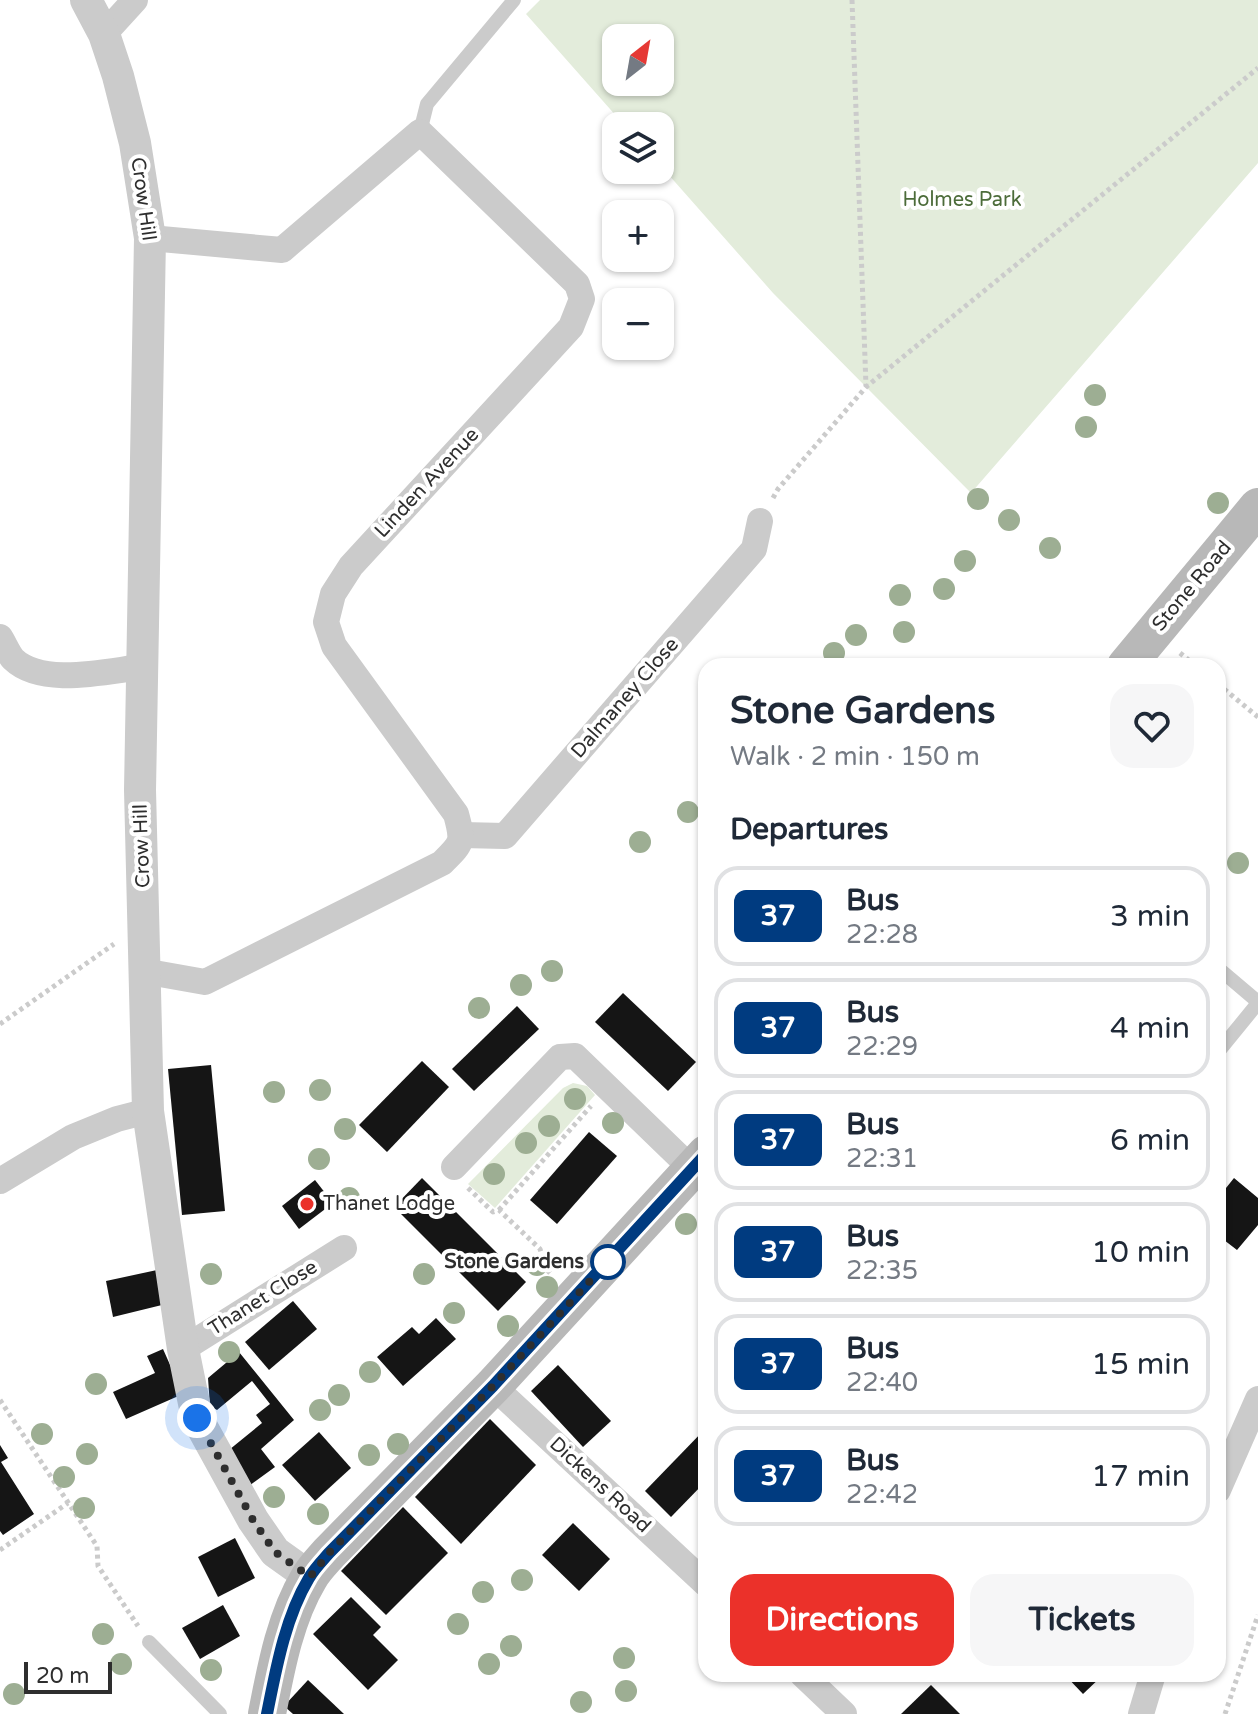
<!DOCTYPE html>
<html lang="en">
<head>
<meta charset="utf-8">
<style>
  body { margin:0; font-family:"Varela Round",sans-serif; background:#f6f6f7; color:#1f2937; height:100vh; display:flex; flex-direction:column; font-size:30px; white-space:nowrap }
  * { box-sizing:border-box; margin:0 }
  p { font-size:26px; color:#747a83 }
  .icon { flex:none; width:44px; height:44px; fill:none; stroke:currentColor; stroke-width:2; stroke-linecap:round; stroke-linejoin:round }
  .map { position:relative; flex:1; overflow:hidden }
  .side { position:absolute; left:698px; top:658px; width:528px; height:1024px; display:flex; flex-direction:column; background:#fff; border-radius:24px; box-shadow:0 2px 6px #0004 }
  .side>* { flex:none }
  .badge { padding:0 16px; border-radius:12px; font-size:28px; line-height:52px }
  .needle { width:52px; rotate:31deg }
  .fabs { position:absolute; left:602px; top:24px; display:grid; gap:16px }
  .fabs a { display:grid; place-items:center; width:72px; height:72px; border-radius:16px; background:#fff; box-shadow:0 2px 6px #0004; font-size:40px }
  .scale { position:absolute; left:24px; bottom:20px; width:88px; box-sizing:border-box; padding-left:8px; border:4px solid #2e2e2e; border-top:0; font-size:22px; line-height:28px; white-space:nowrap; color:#2e2e2e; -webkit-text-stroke:6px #fff; paint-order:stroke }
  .you { position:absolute; width:40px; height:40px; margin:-20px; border:6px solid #fff; border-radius:50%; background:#1a73e8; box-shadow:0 0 0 12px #1a73e833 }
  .map>.badge { position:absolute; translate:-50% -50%; box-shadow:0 0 0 4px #fff }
  h2 { padding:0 32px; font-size:30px; line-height:72px }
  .round { display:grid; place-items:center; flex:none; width:84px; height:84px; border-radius:24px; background:#f6f6f7 }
  .headline { display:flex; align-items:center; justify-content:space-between; height:136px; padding:0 32px }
  h1 { font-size:38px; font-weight:700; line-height:60px }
  .action { display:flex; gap:16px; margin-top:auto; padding:16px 32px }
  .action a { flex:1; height:92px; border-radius:24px; background:#eb312a; color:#fff; font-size:32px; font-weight:700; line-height:92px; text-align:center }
  .action a+a { background:#f6f6f7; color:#1f2937 }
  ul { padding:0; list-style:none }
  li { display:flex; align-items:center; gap:24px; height:100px; margin:0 16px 12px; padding:0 16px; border:4px solid #e0e1e3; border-radius:24px }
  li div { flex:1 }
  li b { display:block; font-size:30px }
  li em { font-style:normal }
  li .badge { min-width:88px; font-weight:700; text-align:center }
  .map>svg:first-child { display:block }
  .green { fill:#e3ecdb; fill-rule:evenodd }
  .building { fill:#151515 }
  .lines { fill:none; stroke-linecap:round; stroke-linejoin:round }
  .path { stroke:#cbcbcb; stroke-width:5; stroke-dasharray:4 4; stroke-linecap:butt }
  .service { stroke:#cbcbcb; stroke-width:14 }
  .minor { stroke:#cbcbcb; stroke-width:26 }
  .tertiary { stroke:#cbcbcb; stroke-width:32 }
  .secondary { stroke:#b8b8b8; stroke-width:38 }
  .tree { fill:#9dae93 }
  .line-casing { stroke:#fff; stroke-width:18 }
  .line { stroke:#003b80; stroke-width:12 }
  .walk { stroke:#2e2e2e; stroke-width:8; stroke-dasharray:0 14.4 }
  .poi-dot { fill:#eb312a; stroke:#fff; stroke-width:3 }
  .stop-dot { fill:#fff; stroke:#003b80; stroke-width:4 }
  .labels { text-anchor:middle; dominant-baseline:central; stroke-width:8; stroke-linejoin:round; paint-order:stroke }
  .street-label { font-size:20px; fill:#2e2e2e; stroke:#fff }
  .park-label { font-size:20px; fill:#4c6c3a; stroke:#fff }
  .poi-label { font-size:20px; fill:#2e2e2e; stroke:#fff; text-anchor:start }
  .stop-label { font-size:20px; font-weight:bold; fill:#2e2e2e; stroke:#fff; text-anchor:end }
</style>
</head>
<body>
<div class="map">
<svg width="1258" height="1714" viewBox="0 0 1258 1714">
  <rect width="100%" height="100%" fill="#fff"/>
  <g class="green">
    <path d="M540 0H1258V163L971 493 773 293 660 165V126H625L526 14ZM616 38H660V82H616Z"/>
    <polygon points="573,1083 587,1086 595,1095 495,1208 468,1184 563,1088"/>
  </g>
  <g class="building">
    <polygon points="623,993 696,1062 668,1091 595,1022"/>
    <polygon points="517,1006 539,1029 474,1091 452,1069"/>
    <polygon points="422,1061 449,1087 387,1152 359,1125"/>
    <polygon points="211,1065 225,1211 182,1215 168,1069"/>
    <polygon points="589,1132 617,1156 557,1224 530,1200"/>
    <polygon points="422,1178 526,1282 498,1311 394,1207"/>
    <polygon points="1234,1178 1258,1198 1258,1225 1237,1250 1224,1240 1218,1248 1218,1198"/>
    <polygon points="315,1180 333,1203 299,1229 282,1206"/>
    <polygon points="157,1270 166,1304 113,1317 106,1281"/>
    <polygon points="293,1301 317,1329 269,1370 245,1342"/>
    <polygon points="436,1318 456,1339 403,1386 377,1357 412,1327 419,1334"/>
    <polygon points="163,1349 183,1394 126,1419 113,1392 155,1373 147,1356"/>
    <polygon points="239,1352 294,1420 261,1449 275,1467 242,1491 224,1454 262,1423 256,1415 270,1404 252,1381 217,1410 210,1406 208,1378"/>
    <polygon points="558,1365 611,1421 583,1447 531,1391"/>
    <polygon points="490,1419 536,1465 461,1544 415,1497"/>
    <polygon points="706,1428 706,1481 671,1517 645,1491"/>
    <polygon points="319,1432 351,1468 315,1501 282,1465"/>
    <polygon points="0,1445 8,1458 1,1462 34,1514 3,1535 0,1531"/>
    <polygon points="403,1507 448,1553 386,1615 341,1571"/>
    <polygon points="573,1523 610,1559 579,1591 542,1555"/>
    <polygon points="235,1538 255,1578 218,1597 198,1557"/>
    <polygon points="351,1597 381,1627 373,1635 398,1660 368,1690 313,1634"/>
    <polygon points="223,1605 240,1636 200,1659 182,1628"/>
    <polygon points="1064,1674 1104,1674 1083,1694"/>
    <polygon points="308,1680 344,1714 293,1714 284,1706"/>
    <polygon points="931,1685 960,1714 901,1714"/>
  </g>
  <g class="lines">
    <g class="path">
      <polyline points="852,0 866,386"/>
      <polyline points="773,498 778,489 866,387 1258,68"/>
      <polyline points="1180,653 1196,666"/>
      <polyline points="1218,684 1258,717"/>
      <polyline points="0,1024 114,944"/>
      <polyline points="468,1188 493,1212 499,1210 540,1249 547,1270 552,1275"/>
      <polyline points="499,1210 591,1106"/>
      <polyline points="0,1400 97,1546 98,1566 138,1626"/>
      <polyline points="0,1550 68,1503"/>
      <polyline points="1225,1714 1258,1615"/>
    </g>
    <g class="service">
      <polyline points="420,132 427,104 514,0"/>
      <polyline points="1218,968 1258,1002"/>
      <polyline points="1218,1052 1258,1003"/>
      <polyline points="149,1642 220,1714"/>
    </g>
    <g class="minor">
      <polyline points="104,34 135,0"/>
      <path d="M0 637C4 643 8 653 13 659 42 687 106 671 142 667"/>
      <polyline points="462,835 505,836 754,549 760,521"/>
      <path d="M143 971 205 982 442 863C462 843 464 843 456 814L334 646 326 622 333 594 351 566 571 327 582 299 577 284 420 132 282 250 150 238"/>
      <polyline points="454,1167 560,1057 575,1056 692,1169"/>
      <polyline points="0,1181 73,1137 117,1119 148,1111"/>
      <polyline points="183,1349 344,1248"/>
      <polyline points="493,1386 706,1584"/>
      <polyline points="1218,1490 1258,1399"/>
      <polyline points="802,1674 844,1714"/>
      <polyline points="1141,1714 1153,1674"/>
    </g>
    <polyline class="tertiary" points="86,0 104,34 118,76 135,143 150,238 140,790 148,1111 183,1349 197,1418 253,1520 275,1552 310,1577"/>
    <g class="secondary">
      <polyline points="1126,666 1258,507"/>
      <path d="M267 1714C276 1668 285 1618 309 1578 314 1569 322 1561 329 1553L493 1386 706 1154"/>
    </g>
  </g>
  <g class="tree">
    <circle cx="1095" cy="395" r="11"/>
    <circle cx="1086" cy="427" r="11"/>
    <circle cx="978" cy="499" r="11"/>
    <circle cx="1218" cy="503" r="11"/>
    <circle cx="1009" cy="520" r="11"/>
    <circle cx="1050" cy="548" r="11"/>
    <circle cx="965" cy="561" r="11"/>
    <circle cx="944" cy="589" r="11"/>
    <circle cx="900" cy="595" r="11"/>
    <circle cx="904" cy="632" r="11"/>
    <circle cx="856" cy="635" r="11"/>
    <circle cx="834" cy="653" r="11"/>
    <circle cx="688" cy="812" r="11"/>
    <circle cx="640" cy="842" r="11"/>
    <circle cx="1238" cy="863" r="11"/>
    <circle cx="552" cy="971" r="11"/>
    <circle cx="521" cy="985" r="11"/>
    <circle cx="479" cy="1008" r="11"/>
    <circle cx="320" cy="1090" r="11"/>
    <circle cx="274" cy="1092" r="11"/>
    <circle cx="575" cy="1099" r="11"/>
    <circle cx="613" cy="1123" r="11"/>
    <circle cx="549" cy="1126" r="11"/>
    <circle cx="345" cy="1129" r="11"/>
    <circle cx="526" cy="1143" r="11"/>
    <circle cx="319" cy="1159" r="11"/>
    <circle cx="494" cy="1174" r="11"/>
    <circle cx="349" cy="1198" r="11"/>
    <circle cx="686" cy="1224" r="11"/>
    <circle cx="537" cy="1265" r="11"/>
    <circle cx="211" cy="1274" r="11"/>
    <circle cx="424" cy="1274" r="11"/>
    <circle cx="547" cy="1287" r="11"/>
    <circle cx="454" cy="1313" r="11"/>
    <circle cx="508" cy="1326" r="11"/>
    <circle cx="229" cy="1352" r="11"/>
    <circle cx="370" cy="1372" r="11"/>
    <circle cx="96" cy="1384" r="11"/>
    <circle cx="339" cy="1395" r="11"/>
    <circle cx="320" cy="1410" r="11"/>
    <circle cx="42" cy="1434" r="11"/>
    <circle cx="398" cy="1444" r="11"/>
    <circle cx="87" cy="1454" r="11"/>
    <circle cx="369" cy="1455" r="11"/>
    <circle cx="64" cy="1477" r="11"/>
    <circle cx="274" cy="1497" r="11"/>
    <circle cx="84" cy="1508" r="11"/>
    <circle cx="318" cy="1514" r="11"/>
    <circle cx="522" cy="1580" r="11"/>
    <circle cx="483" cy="1592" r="11"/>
    <circle cx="458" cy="1624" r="11"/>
    <circle cx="103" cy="1634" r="11"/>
    <circle cx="511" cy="1646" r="11"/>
    <circle cx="624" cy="1658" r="11"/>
    <circle cx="121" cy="1664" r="11"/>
    <circle cx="489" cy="1664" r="11"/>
    <circle cx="211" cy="1670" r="11"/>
    <circle cx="626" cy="1691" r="11"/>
    <circle cx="14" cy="1694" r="11"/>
    <circle cx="581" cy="1702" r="11"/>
  </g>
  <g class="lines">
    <g class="line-casing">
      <path id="line" d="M267 1714C276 1669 285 1618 309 1578 314 1569 322 1561 329 1553L493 1386 706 1154"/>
    </g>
    <use href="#line" class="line"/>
    <polyline class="walk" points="197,1418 253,1520 275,1552 310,1577 329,1553 493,1386 614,1255 608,1262"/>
  </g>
  <circle class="poi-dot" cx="307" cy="1204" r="8"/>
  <circle class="stop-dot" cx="608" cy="1262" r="16"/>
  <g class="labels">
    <g class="street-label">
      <text transform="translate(143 199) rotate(82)">Crow Hill</text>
      <text transform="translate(427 483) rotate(-47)">Linden Avenue</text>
      <text transform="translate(1192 586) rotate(-50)">Stone Road</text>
      <text transform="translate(625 698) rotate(-49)">Dalmaney Close</text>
      <text transform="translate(142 846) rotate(-92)">Crow Hill</text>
      <text transform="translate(263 1298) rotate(-32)">Thanet Close</text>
      <text transform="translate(600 1485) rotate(43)">Dickens Road</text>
    </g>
    <g class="park-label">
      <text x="962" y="200">Holmes Park</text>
    </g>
    <g class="poi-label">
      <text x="323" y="1204">Thanet Lodge</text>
    </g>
    <g class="stop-label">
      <text x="584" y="1262">Stone Gardens</text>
    </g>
  </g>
</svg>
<div class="fabs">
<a><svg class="needle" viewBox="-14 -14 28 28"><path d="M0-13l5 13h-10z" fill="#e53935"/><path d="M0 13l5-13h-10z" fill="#747a83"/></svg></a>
<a><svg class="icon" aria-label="layers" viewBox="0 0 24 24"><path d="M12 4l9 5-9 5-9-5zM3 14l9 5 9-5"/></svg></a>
<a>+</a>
<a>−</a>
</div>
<div class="scale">20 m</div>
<div class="you" style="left:197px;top:1418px"></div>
<section class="side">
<div class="headline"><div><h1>Stone Gardens</h1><p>Walk · 2 min · 150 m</p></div><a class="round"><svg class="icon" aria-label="heart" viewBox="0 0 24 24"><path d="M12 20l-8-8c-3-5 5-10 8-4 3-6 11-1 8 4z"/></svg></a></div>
<h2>Departures</h2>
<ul>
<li><span class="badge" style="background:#003b80;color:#fff">37</span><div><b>Bus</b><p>22:28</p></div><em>3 min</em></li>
<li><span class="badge" style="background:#003b80;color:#fff">37</span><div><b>Bus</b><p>22:29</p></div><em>4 min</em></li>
<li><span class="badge" style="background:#003b80;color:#fff">37</span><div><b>Bus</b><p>22:31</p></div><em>6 min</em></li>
<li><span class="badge" style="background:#003b80;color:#fff">37</span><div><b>Bus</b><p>22:35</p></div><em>10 min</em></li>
<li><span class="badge" style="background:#003b80;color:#fff">37</span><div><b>Bus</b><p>22:40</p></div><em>15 min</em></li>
<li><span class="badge" style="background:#003b80;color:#fff">37</span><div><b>Bus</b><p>22:42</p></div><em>17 min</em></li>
</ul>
<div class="action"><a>Directions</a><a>Tickets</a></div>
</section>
</div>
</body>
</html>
